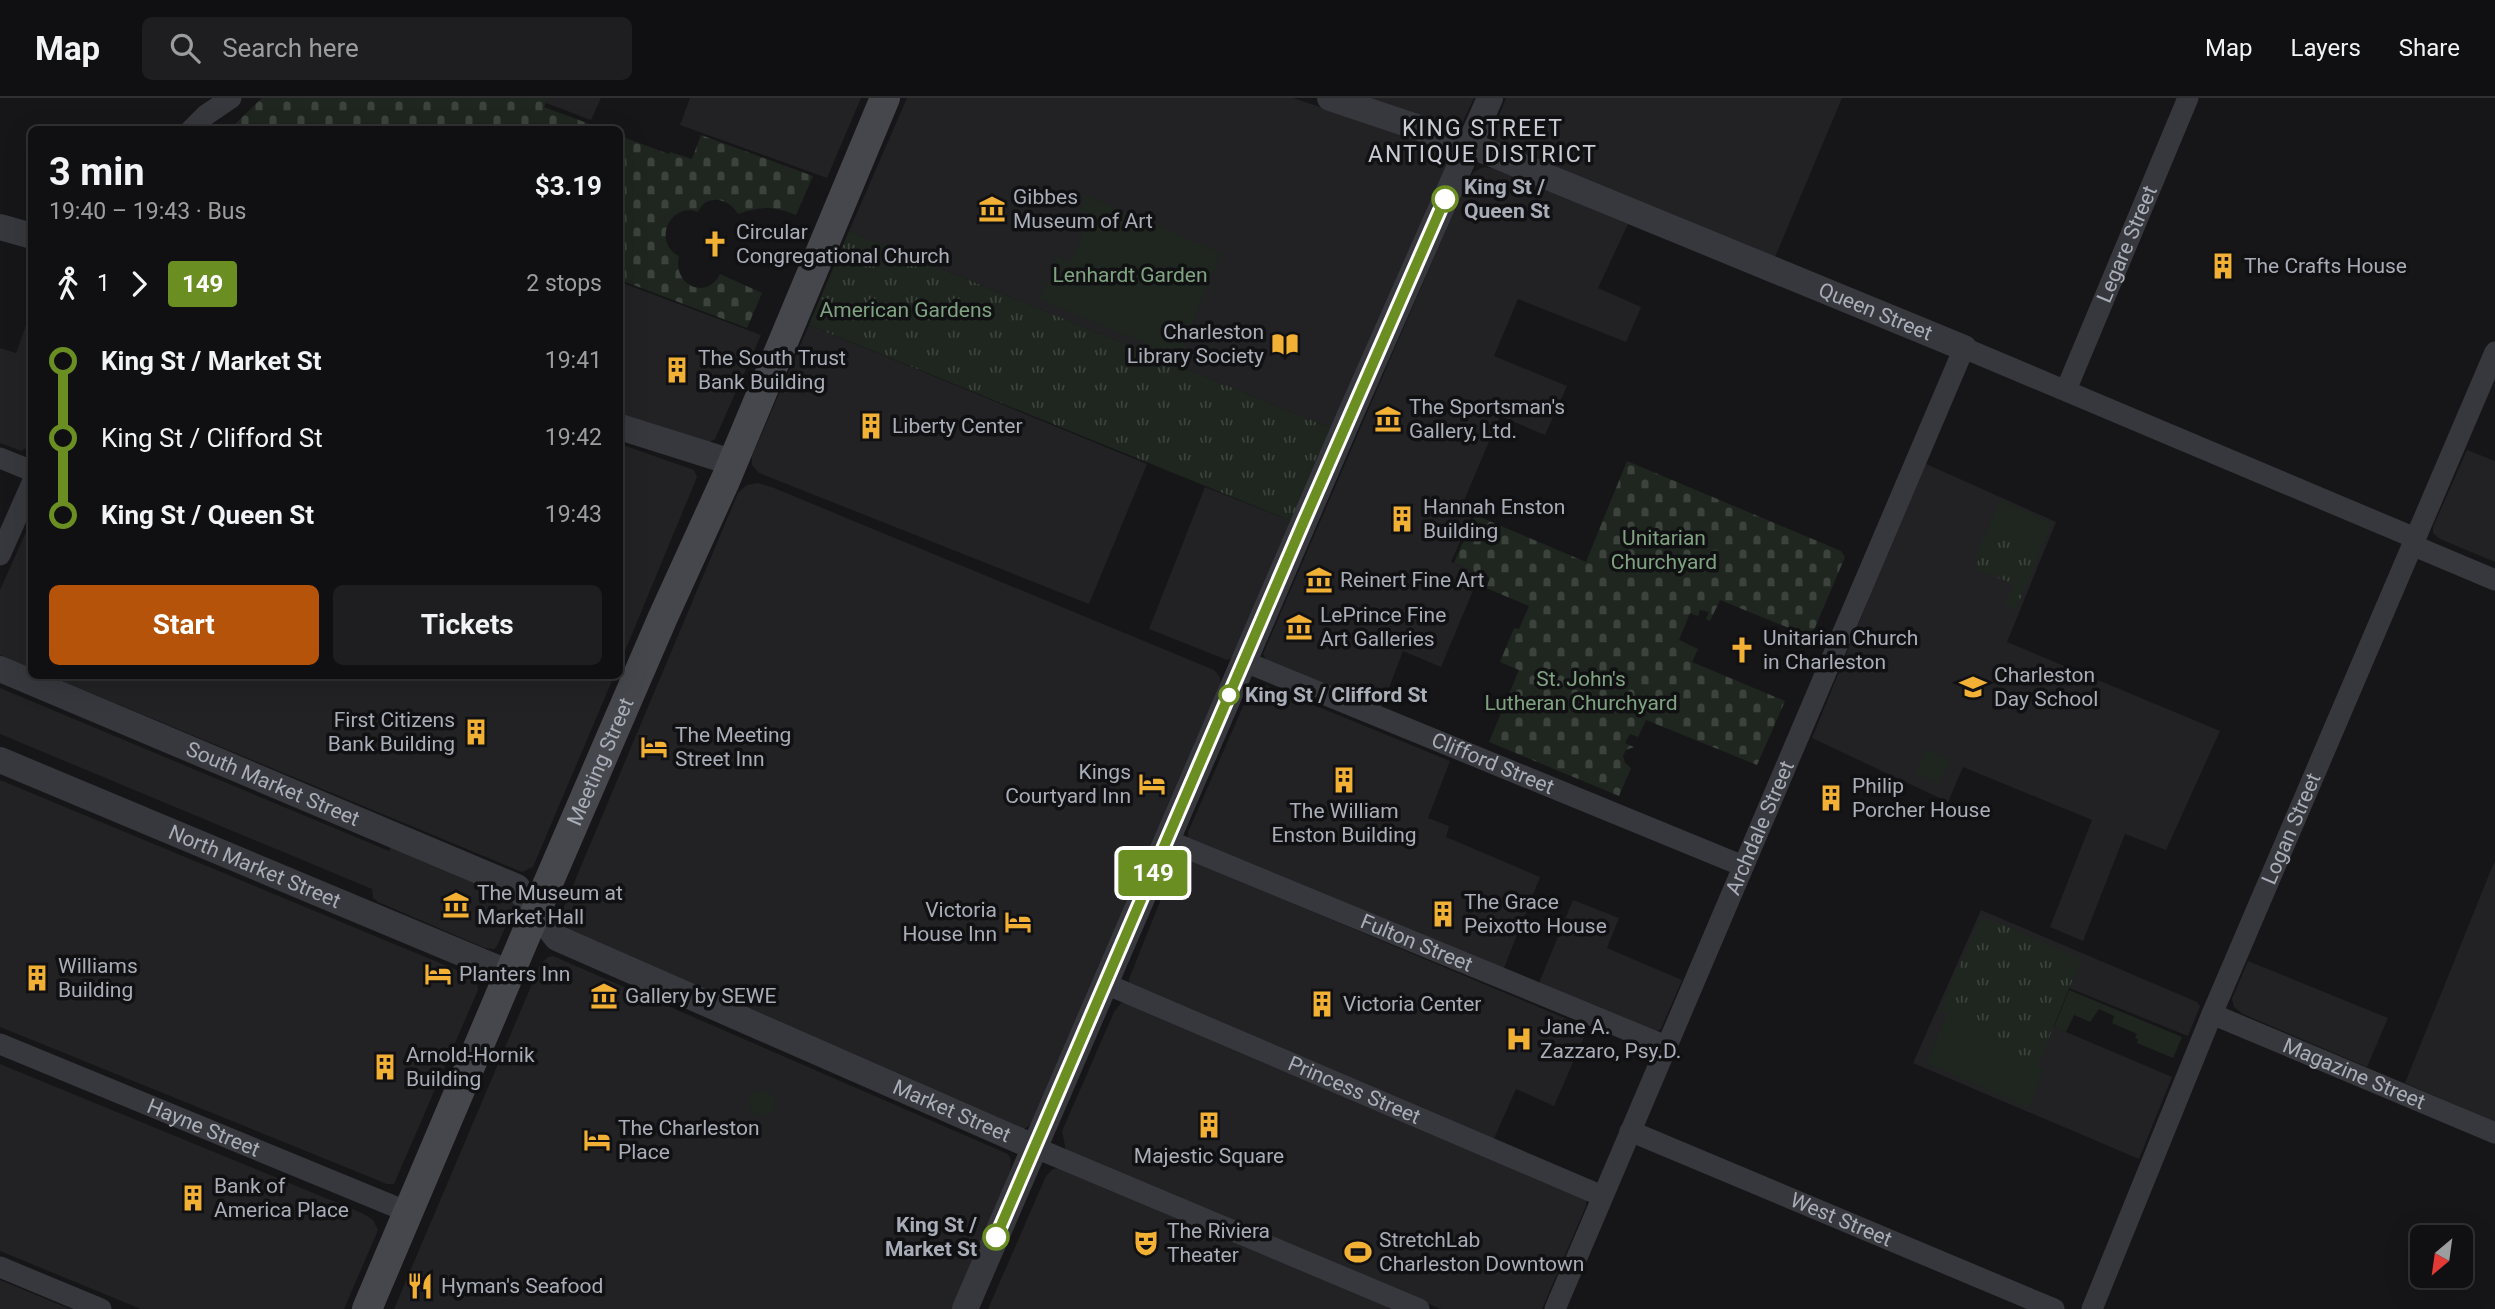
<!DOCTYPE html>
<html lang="en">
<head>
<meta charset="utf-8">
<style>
  body { margin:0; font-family:Roboto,sans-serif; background:#1e1e20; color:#f1f3f6; height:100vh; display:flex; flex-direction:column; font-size:26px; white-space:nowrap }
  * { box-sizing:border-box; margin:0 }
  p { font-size:23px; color:#9c9d9f }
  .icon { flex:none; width:38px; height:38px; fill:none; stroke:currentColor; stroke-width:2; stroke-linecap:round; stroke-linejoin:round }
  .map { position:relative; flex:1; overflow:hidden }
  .details { position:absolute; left:28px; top:28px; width:595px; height:553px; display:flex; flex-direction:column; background:#101012; border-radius:10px; box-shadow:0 7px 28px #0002,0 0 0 2px #303032 }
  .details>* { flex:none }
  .badge { padding:0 14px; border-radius:5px; font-size:24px; line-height:46px }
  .needle { width:46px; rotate:209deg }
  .buttons { position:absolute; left:2410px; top:1127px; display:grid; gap:14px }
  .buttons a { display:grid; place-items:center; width:63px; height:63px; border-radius:10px; background:#101012; box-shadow:0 7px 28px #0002,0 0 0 2px #303032; font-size:35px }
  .map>.badge { position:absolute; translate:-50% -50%; box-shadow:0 0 0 4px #fff }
  .legs { display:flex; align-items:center; gap:10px; height:77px; padding:0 21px; font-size:23px }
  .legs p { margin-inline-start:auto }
  .head { display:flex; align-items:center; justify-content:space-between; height:119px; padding:0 21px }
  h1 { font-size:38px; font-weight:700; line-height:52px }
  .cta { display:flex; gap:14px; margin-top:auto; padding:14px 21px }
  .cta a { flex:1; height:80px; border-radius:10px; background:#b45309; color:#fff; font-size:28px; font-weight:700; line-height:80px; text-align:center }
  .cta a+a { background:#1e1e20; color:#f1f3f6 }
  ul { padding:0 21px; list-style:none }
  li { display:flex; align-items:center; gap:24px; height:77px; font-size:26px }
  li i { display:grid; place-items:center; width:10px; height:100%; margin:0 9px; background:currentColor }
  li i::after { content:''; width:18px; height:18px; margin:-9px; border:5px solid; border-radius:50%; background:#101012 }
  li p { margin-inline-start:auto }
  li:first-child i { background:linear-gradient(#0000 50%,currentColor 0) }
  li:last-child i { background:linear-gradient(currentColor 50%,#0000 0) }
  header { display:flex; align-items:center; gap:42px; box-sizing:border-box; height:98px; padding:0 35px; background:#101012; border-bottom:2px solid #303032 }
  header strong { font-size:33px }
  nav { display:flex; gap:38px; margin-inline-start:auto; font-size:24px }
  .search { width:490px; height:63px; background:#1e1e20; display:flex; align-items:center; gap:18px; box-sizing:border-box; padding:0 24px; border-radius:10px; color:#9c9d9f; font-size:26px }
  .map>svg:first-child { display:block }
  .built { fill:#222225 }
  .green { fill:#1e261f }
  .cemetery { fill:url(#cemetery-stones) }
  .park { fill:url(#park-tufts) }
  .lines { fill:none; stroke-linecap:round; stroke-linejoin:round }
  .minor { stroke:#37383d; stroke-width:21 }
  .tertiary { stroke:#37383d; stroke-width:26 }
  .secondary { stroke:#45474d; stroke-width:30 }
  .line-1-casing { stroke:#fff; stroke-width:16 }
  .line-1 { stroke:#6b8e23; stroke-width:10 }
  .stop-1-dot { fill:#fff; stroke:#6b8e23; stroke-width:3.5 }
  .labels { text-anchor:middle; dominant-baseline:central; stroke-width:7; stroke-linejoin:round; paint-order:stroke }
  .stop-label { font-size:21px; font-weight:bold; fill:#a8adb8; stroke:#111113; text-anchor:start }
  .poi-label { font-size:21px; fill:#a8adb8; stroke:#111113; text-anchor:start }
  .street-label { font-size:21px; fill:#a8adb8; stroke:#111113 }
  .park-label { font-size:21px; fill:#7fa381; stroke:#111113 }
  .neighbourhood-label { font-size:23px; letter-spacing:2px; fill:#c9ccd4; stroke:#111113 }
</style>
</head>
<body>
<header>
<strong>Map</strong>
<div class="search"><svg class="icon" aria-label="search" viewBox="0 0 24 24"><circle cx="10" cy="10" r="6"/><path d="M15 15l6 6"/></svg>Search here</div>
<nav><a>Map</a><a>Layers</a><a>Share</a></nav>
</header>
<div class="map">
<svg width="2495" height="1211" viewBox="0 0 2495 1211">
  <defs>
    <pattern id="cemetery-stones" width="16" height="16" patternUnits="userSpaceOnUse" patternTransform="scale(1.75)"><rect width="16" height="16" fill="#1e261f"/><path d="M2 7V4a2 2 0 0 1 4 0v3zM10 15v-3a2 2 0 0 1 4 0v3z" fill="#3c433d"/></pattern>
    <pattern id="park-tufts" width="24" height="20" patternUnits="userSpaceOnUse" patternTransform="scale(1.75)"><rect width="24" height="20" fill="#1e261f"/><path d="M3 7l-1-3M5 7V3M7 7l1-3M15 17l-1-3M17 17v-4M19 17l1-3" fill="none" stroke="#3c433d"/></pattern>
  </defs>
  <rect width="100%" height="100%" fill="#161618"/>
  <g class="built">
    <polygon points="545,0 601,0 591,22 543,4"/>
    <polygon points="690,0 861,0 827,80 680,27"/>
    <polygon points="907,0 1293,0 1439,49 1446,56 1447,66 1333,331 849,133"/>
    <polygon points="1356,0 1474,0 1460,30"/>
    <polygon points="1506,0 1842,0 1773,164 1495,49 1490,41"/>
    <polygon points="1483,69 1497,71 1628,126 1598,190 1641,209 1626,244 1518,201 1494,258 1567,288 1545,337 1500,318 1462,407 1474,412 1451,464 1480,476 1441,569 1403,553 1381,611 1267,564 1263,556 1467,83 1474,74"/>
    <polygon points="620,184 761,237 715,341 708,345 620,318"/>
    <polygon points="31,213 31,342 26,350 21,353 0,345 0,250 16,255"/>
    <polygon points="809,227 1147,366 1089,506 759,375 752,367 752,358"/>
    <polygon points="620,346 694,372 697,379 620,565"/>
    <polygon points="2467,352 2495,363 2495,464 2440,441 2433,435 2433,429"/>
    <polygon points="1924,365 2056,424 2007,544 2220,633 2166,752 2125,736 2083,843 2050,829 2092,722 1963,669 1948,704 1812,640"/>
    <polygon points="758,385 774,390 1214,572 1220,579 1221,590 1037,1017 1029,1028 1023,1031 563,831 561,821 563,811 738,395 747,387"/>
    <polygon points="1205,389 1294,424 1234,559 1227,562 1149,531"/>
    <polygon points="31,423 31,570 0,557 0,492"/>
    <polygon points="50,578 614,578 533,769 522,774"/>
    <polygon points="1265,587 1450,663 1428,720 1449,728 1446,739 1540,779 1502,875 1188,742 1188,734 1248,597 1255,589"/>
    <polygon points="0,590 389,753 392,748 508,795 515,804 515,808 497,848 494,851 485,850 378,804 373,800 372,791 0,636"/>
    <polygon points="0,682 471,878 477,883 478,892 394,1086 387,1086 0,929"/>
    <polygon points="1185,762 1195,764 1588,930 1554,1008 1516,991 1492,1045 1129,890 1129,881 1173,771 1178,765"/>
    <polygon points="2495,762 2495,1024 2405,985"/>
    <polygon points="1573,802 1619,820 1607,850 1682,882 1661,931 1652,936 1537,890"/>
    <polygon points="1981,812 2197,904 2200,908 2188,938 2069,890 2052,928 2172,979 2139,1061 1913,965"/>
    <polygon points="553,858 1008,1056 1011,1061 1010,1074 952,1211 394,1211 540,867 548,859"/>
    <polygon points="2248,863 2388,920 2367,969 2243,916 2234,909 2232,901"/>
    <polygon points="1131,904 1586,1101 1586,1108 1542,1211 1441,1211 1078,1061 1066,1053 1062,1033 1114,914 1121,905"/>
    <polygon points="0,966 362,1115 373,1122 378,1132 344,1211 141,1211 0,1153"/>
    <polygon points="1060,1070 1397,1211 988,1211 1046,1078 1053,1071"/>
    <polygon points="0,1182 70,1211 0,1211"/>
  </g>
  <g class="green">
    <polygon points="1083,96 1221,155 1178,259 1039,201 1056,167 1053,165 1056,158 1071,164 1083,135 1069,129 1072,121 1076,122 1084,102 1081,100"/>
    <polygon points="2000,402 2053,425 2039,457 1986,434"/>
    <polygon points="1926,651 1950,662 1939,686 1915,676"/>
    <polygon points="2069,892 2182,939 2173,960 2137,945 2138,941 2135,940 2137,936 2112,925 2114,918 2099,911 2090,924 2074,917 2066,934 2054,929"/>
    <polygon points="1947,917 2003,941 1999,952 2044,972 2028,1010 1926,965"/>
    <circle cx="762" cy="1005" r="13"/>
  </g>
  <g class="cemetery">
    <polygon points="262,0 548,0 544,9 603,31 243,32 233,28"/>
    <path d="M701 37 813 78 796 117C774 108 760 108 738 116 729 100 706 95 698 114 670 103 652 145 679 158 672 187 707 203 720 176L762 195 747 230 620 182V38L669 56 670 54 692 61Z"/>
    <polygon points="1627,363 1841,453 1845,459 1811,539 1720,502 1710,523 1706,521 1709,514 1700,512 1698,518 1690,515 1679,542 1698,551 1692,564 1785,603 1757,667 1646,622 1638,639 1630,636 1625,645 1634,649 1626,652 1623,658 1625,665 1631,670 1619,698 1489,644 1519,572 1500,564 1514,530 1519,531 1529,508 1486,490 1490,480 1454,465 1475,417 1586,464"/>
  </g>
  <g class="park">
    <polygon points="849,133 1333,331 1294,424 809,227"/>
    <polygon points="1986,434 2039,457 2016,511 2004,506 2015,486 1982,474 1975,469 1979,461 1975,459"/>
    <polygon points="1982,818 2081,861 2037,969 1999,952 2003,941 1939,913"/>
  </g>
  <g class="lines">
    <g class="minor">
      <polyline points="191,32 206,17 231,0"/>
      <path id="s1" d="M2066 292 2188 0"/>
      <polyline points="0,360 32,373"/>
      <polyline points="2412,447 2495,482"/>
      <polyline points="0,457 32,385"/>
      <path id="s2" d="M1243 563 1743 768"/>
      <path id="s3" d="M1167 742 1666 948"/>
      <path id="s4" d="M1106 886 1602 1098"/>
      <path id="s5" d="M2212 916 2495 1035"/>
      <path id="s6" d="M0 946 408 1114"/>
      <path id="s7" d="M1630 1033 2054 1211"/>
      <polyline points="1036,1050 1419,1211"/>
      <polyline points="0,1169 101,1211"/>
      <path id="s8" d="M1555 1211 1964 250 2415 440"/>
      <path id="s9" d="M2092 1211 2212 916 2495 254"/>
    </g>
    <g class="tertiary">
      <path id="s10" d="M1330 0 1470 47 1964 250"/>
      <polyline points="0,129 32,138"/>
      <polyline points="620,329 731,364"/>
      <path id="s11" d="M0 571 517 789 557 840 1036 1050"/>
      <path id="s12" d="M0 662 509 875"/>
      <polyline points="965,1211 1347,324 1490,0"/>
    </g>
    <path class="secondary" id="s13" d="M367 1211 536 813 663 519 725 383 885 0"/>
  </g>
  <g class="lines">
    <g class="line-1-casing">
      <polyline id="line-1" points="996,1139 1304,423 1445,101"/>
    </g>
    <use href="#line-1" class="line-1"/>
  </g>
  <defs>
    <g id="museum-bare" transform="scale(2.1)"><path d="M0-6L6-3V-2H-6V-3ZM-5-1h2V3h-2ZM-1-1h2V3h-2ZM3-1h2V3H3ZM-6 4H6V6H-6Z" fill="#f2b134" stroke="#111113" stroke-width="2.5" paint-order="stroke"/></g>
    <g id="church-bare" transform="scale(2.1)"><path d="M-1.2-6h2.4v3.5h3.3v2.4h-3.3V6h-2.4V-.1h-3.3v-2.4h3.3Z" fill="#f2b134" stroke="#111113" stroke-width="2.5" paint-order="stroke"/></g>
    <g id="building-bare" transform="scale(2.1)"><path d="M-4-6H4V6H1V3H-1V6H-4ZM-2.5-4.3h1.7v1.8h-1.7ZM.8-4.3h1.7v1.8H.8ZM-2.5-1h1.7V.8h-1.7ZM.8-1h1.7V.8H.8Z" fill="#f2b134" stroke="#111113" stroke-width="2.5" paint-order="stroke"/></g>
    <g id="library-bare" transform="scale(2.1)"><path d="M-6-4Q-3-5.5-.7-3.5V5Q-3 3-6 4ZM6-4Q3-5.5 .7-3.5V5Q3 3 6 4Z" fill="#f2b134" stroke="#111113" stroke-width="2.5" paint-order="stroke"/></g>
    <g id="school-bare" transform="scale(2.1)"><path d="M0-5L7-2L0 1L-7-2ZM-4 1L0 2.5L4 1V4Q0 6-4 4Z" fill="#f2b134" stroke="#111113" stroke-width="2.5" paint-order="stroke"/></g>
    <g id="hotel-bare" transform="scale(2.1)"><path d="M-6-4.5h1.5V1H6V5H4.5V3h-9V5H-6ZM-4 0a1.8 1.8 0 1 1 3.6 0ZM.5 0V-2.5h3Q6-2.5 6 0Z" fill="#f2b134" stroke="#111113" stroke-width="2.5" paint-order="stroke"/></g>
    <g id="hospital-bare" transform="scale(2.1)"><path d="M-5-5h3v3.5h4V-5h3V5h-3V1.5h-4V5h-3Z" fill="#f2b134" stroke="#111113" stroke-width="2.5" paint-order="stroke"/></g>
    <g id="theatre-bare" transform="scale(2.1)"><path d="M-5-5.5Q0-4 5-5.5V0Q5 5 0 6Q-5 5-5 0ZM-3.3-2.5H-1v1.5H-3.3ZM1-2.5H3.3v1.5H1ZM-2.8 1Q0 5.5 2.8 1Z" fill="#f2b134" stroke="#111113" stroke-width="2.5" paint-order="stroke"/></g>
    <g id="stadium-bare" transform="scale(2.1)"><path d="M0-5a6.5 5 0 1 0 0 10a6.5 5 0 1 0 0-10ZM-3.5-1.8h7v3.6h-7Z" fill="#f2b134" stroke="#111113" stroke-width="2.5" paint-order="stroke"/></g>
    <g id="restaurant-bare" transform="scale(2.1)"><path d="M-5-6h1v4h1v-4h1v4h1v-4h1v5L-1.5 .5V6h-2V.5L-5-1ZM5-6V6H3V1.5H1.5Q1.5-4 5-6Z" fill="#f2b134" stroke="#111113" stroke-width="2.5" paint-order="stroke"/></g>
  </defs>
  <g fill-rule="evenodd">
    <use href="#museum-bare" x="992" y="111"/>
    <use href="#church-bare" x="715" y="146"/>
    <use href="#building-bare" x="2223" y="168"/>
    <use href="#library-bare" x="1285" y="246"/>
    <use href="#building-bare" x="677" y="272"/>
    <use href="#museum-bare" x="1388" y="321"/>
    <use href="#building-bare" x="871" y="328"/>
    <use href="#building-bare" x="1402" y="421"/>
    <use href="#museum-bare" x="1319" y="482"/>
    <use href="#museum-bare" x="1299" y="529"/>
    <use href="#church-bare" x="1742" y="552"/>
    <use href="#school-bare" x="1973" y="589"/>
    <use href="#building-bare" x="476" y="634"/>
    <use href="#hotel-bare" x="654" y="649"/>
    <use href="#building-bare" x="1344" y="682"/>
    <use href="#hotel-bare" x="1152" y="686"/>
    <use href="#building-bare" x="1831" y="700"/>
    <use href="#museum-bare" x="456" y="807"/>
    <use href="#building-bare" x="1443" y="816"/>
    <use href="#hotel-bare" x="1018" y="824"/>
    <use href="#hotel-bare" x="438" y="876"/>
    <use href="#building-bare" x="37" y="880"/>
    <use href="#museum-bare" x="604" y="898"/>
    <use href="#building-bare" x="1322" y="906"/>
    <use href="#hospital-bare" x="1519" y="941"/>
    <use href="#building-bare" x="385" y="969"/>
    <use href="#building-bare" x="1209" y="1027"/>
    <use href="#hotel-bare" x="597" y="1042"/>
    <use href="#building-bare" x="193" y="1100"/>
    <use href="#theatre-bare" x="1146" y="1145"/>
    <use href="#stadium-bare" x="1358" y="1154"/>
    <use href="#restaurant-bare" x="420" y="1188"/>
  </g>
  <g class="stop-1-dot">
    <circle cx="1445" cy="101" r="12"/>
    <circle cx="1229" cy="597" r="9"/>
    <circle cx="996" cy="1139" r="12"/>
  </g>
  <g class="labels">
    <g class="stop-label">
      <text x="1464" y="89">King St /<tspan x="1464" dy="24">Queen St</tspan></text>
      <text x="1245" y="597">King St / Clifford St</text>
      <text x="977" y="1127" text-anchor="end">King St /<tspan x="977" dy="24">Market St</tspan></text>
    </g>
    <g class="poi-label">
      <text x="1013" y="99">Gibbes<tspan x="1013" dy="24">Museum of Art</tspan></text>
      <text x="736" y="134">Circular<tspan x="736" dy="24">Congregational Church</tspan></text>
      <text x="2244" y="168">The Crafts House</text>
      <text x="1264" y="234" text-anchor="end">Charleston<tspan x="1264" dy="24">Library Society</tspan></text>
      <text x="698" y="260">The South Trust<tspan x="698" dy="24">Bank Building</tspan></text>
      <text x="1409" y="309">The Sportsman's<tspan x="1409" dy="24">Gallery, Ltd.</tspan></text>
      <text x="892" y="328">Liberty Center</text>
      <text x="1423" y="409">Hannah Enston<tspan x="1423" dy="24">Building</tspan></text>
      <text x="1340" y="482">Reinert Fine Art</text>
      <text x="1320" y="517">LePrince Fine<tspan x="1320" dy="24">Art Galleries</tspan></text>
      <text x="1763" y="540">Unitarian Church<tspan x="1763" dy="24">in Charleston</tspan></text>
      <text x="1994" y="577">Charleston<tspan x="1994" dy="24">Day School</tspan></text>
      <text x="455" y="622" text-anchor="end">First Citizens<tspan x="455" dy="24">Bank Building</tspan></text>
      <text x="675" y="637">The Meeting<tspan x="675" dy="24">Street Inn</tspan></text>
      <text x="1131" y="674" text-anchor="end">Kings<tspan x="1131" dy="24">Courtyard Inn</tspan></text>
      <text x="1852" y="688">Philip<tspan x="1852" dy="24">Porcher House</tspan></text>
      <text x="1344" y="713" text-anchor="middle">The William<tspan x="1344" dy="24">Enston Building</tspan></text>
      <text x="477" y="795">The Museum at<tspan x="477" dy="24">Market Hall</tspan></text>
      <text x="1464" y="804">The Grace<tspan x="1464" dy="24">Peixotto House</tspan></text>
      <text x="997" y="812" text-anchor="end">Victoria<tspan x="997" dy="24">House Inn</tspan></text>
      <text x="58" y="868">Williams<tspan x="58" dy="24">Building</tspan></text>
      <text x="459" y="876">Planters Inn</text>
      <text x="625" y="898">Gallery by SEWE</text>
      <text x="1343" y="906">Victoria Center</text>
      <text x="1540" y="929">Jane A.<tspan x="1540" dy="24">Zazzaro, Psy.D.</tspan></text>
      <text x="406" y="957">Arnold-Hornik<tspan x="406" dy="24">Building</tspan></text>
      <text x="618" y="1030">The Charleston<tspan x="618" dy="24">Place</tspan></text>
      <text x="1209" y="1058" text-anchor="middle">Majestic Square</text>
      <text x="214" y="1088">Bank of<tspan x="214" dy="24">America Place</tspan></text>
      <text x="1167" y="1133">The Riviera<tspan x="1167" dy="24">Theater</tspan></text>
      <text x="1379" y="1142">StretchLab<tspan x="1379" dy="24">Charleston Downtown</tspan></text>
      <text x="441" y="1188">Hyman's Seafood</text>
    </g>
    <g class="street-label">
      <text stroke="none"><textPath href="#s1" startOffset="158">Legare Street</textPath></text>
      <text stroke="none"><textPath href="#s10" startOffset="586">Queen Street</textPath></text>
      <text stroke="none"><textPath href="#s13" startOffset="595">Meeting Street</textPath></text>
      <text stroke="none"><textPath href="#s2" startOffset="270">Clifford Street</textPath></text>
      <text stroke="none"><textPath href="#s11" startOffset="296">South Market Street</textPath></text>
      <text stroke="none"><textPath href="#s8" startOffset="523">Archdale Street</textPath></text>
      <text stroke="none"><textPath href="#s9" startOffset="520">Logan Street</textPath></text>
      <text stroke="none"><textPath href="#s12" startOffset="276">North Market Street</textPath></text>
      <text stroke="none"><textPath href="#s3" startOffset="270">Fulton Street</textPath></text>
      <text stroke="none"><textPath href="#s5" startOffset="154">Magazine Street</textPath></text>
      <text stroke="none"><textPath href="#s4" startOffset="270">Princess Street</textPath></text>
      <text stroke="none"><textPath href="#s11" startOffset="1057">Market Street</textPath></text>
      <text stroke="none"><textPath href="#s6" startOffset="220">Hayne Street</textPath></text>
      <text stroke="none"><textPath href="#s7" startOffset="229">West Street</textPath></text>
    </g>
    <g class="park-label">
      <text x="1130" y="177">Lenhardt Garden</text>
      <text x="906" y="212">American Gardens</text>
      <text x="1664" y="440">Unitarian<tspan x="1664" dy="24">Churchyard</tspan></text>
      <text x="1581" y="581">St. John's<tspan x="1581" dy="24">Lutheran Churchyard</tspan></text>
    </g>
    <g class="neighbourhood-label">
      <text x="1483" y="30">KING STREET<tspan x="1483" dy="26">ANTIQUE DISTRICT</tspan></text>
    </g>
  </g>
</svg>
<div class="buttons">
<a><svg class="needle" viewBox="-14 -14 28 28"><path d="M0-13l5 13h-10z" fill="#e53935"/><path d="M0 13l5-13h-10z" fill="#9c9d9f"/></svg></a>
</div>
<b class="badge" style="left:1153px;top:775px;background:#6b8e23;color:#fff">149</b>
<section class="details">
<div class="head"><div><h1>3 min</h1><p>19:40 – 19:43 · Bus</p></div><b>$3.19</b></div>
<div class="legs"><svg class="icon" aria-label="walk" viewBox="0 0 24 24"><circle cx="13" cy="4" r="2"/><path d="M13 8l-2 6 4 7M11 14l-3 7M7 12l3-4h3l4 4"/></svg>1<svg class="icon" aria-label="forward" viewBox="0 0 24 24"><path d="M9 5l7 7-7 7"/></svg><b class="badge" style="background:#6b8e23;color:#fff">149</b><p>2 stops</p></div>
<ul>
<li><i style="color:#6b8e23"></i><b>King St / Market St</b><p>19:41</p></li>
<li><i style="color:#6b8e23"></i><span>King St / Clifford St</span><p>19:42</p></li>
<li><i style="color:#6b8e23"></i><b>King St / Queen St</b><p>19:43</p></li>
</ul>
<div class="cta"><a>Start</a><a>Tickets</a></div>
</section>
</div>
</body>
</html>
